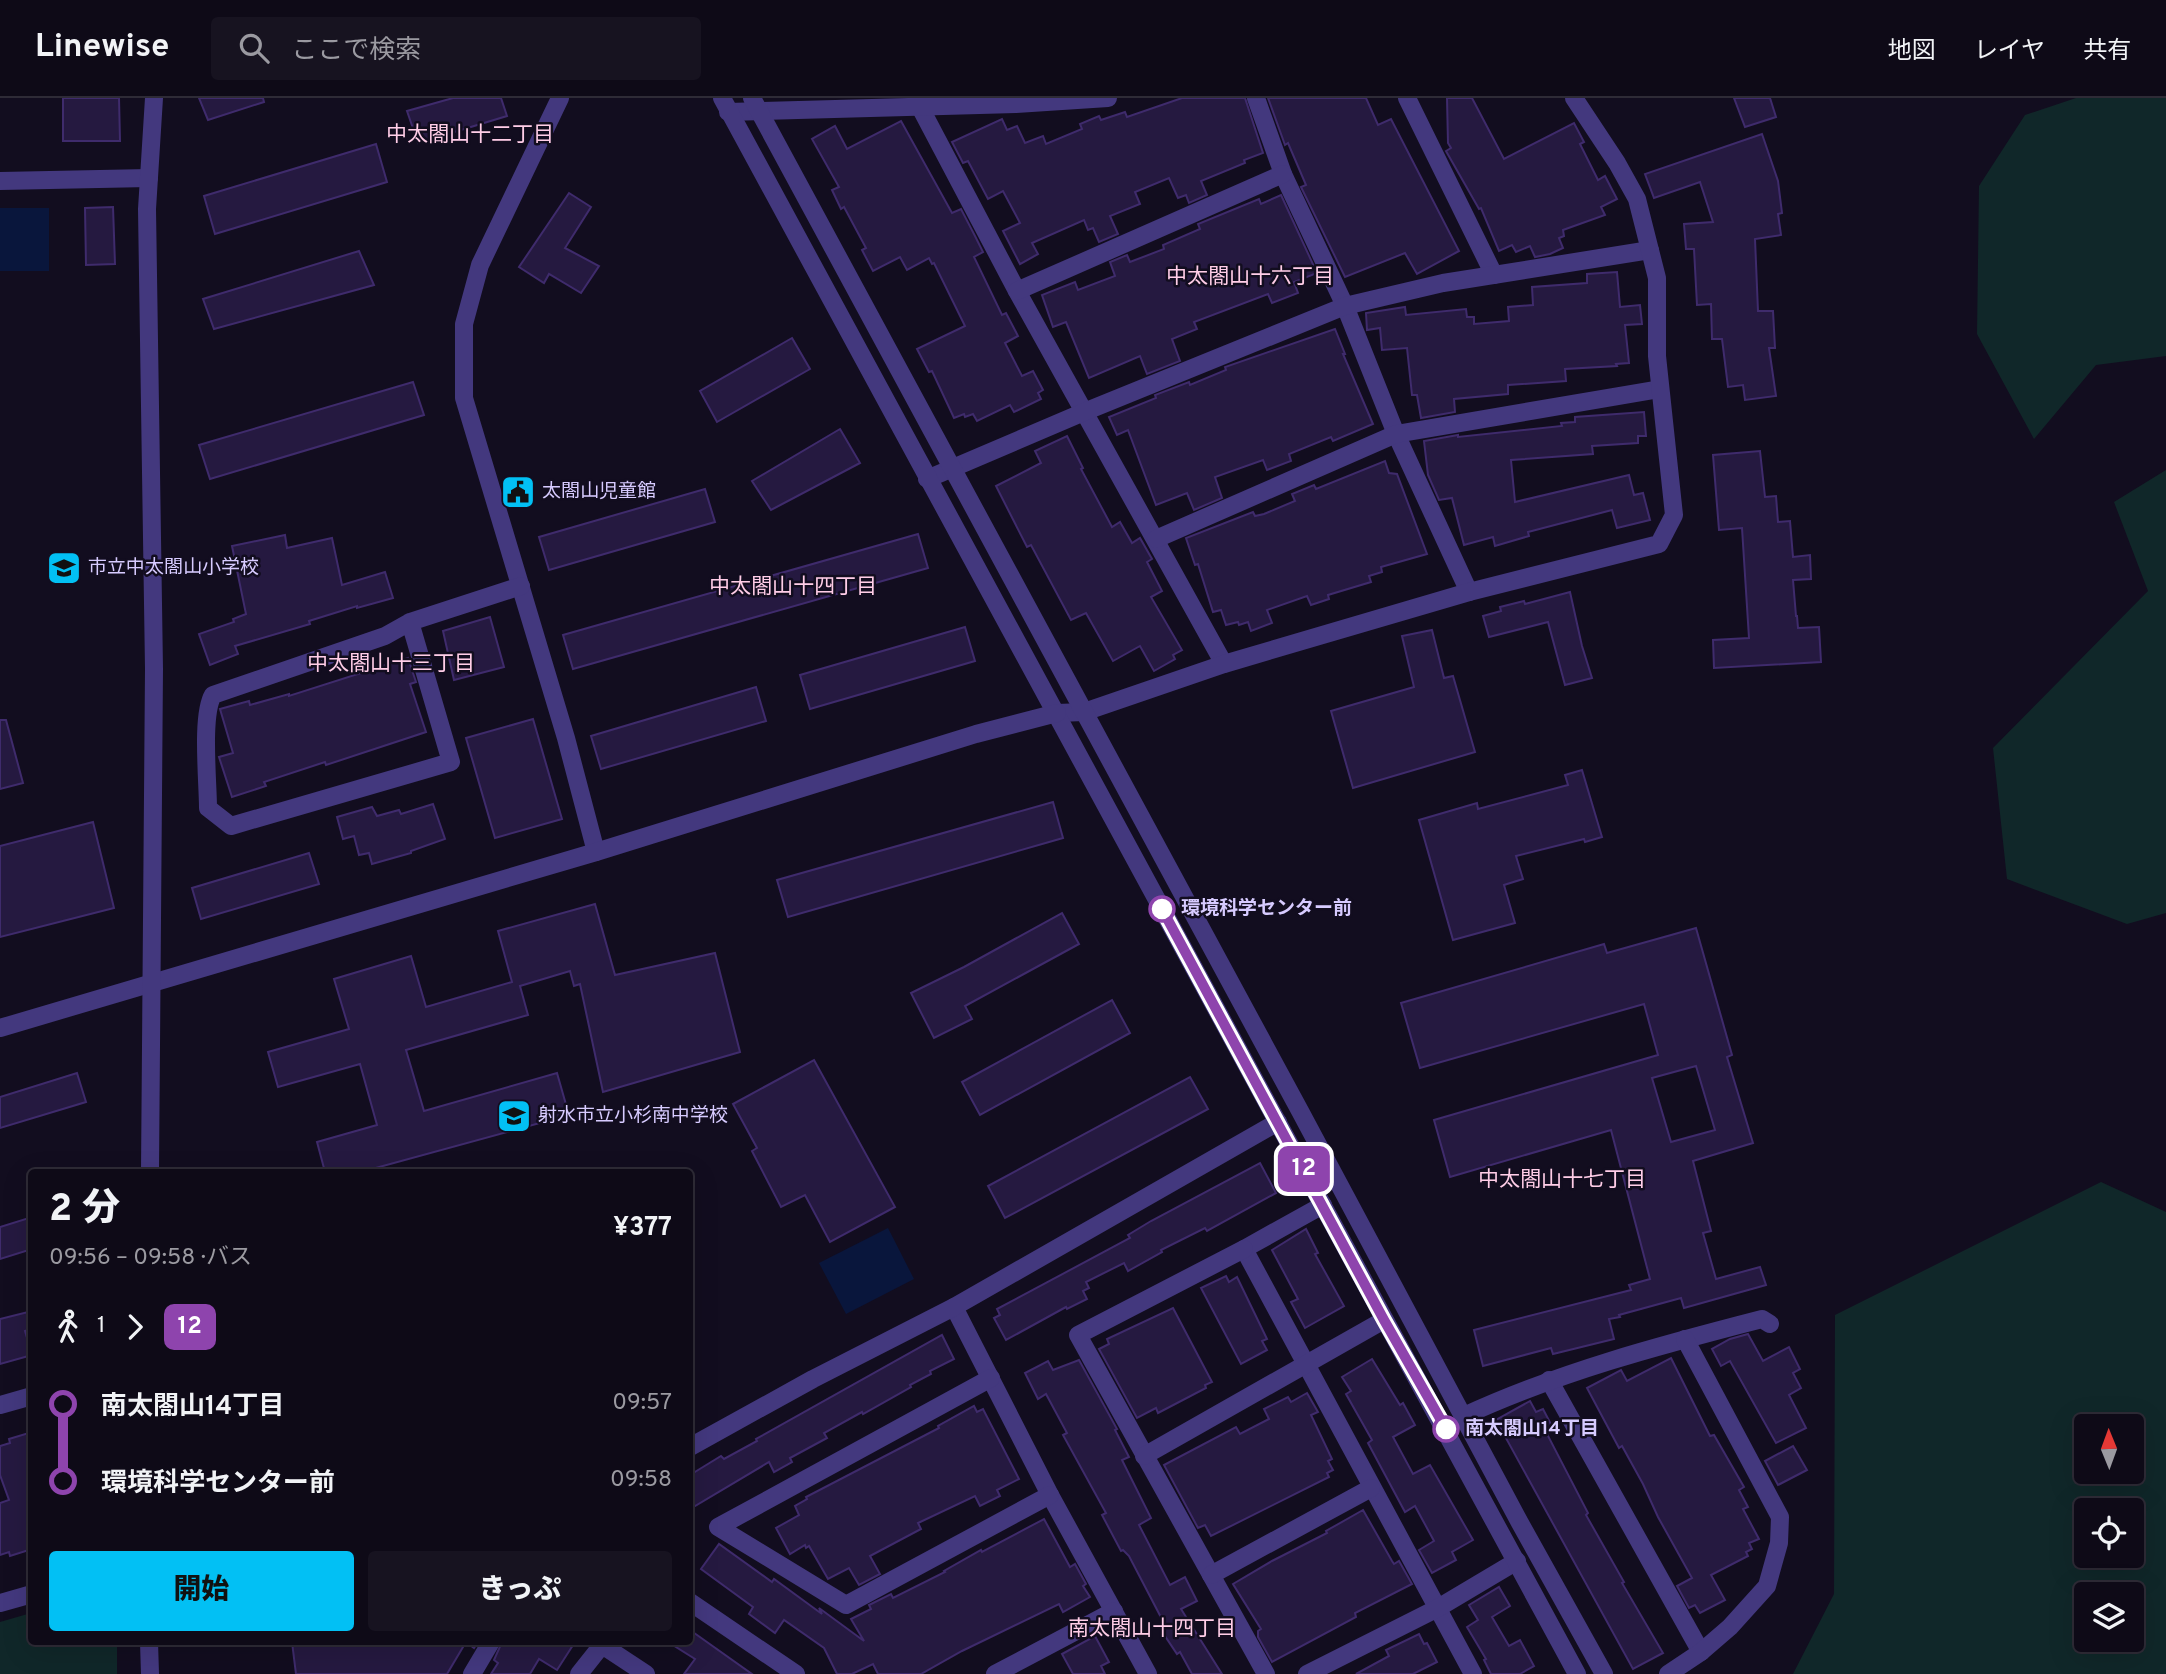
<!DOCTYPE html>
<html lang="ja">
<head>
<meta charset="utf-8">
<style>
  body { margin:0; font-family:Overpass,"Noto Sans JP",sans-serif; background:#171320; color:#f1f3f6; height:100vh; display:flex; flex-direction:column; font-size:26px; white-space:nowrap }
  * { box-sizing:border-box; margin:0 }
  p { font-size:23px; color:#9b9aa1 }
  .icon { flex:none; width:38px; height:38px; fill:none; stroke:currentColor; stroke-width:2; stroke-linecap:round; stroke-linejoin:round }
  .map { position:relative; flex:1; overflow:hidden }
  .drawer { position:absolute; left:28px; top:1071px; width:665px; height:476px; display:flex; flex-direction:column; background:#0e0a17; border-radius:7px; box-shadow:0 7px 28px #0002,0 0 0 2px #2e2b36 }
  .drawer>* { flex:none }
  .badge { padding:0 14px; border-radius:10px; font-size:24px; line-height:46px }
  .needle { width:46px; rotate:359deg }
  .fabs { position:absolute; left:2074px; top:1316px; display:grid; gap:14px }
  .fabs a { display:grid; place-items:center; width:70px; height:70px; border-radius:7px; background:#0e0a17; box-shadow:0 7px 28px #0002,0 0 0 2px #2e2b36; font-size:35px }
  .map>.badge { position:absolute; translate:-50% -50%; box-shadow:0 0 0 4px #fff }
  .legs { display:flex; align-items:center; gap:10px; height:77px; padding:0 21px; font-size:23px }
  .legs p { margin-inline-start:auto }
  .summary { display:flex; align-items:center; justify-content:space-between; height:119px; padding:0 21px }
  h1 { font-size:38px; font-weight:800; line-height:52px }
  .primary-button { display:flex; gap:14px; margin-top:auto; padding:14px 21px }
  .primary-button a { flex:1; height:80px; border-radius:7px; background:#02c0f4; color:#111; font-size:28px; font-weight:800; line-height:80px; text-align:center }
  .primary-button a+a { background:#171320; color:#f1f3f6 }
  ul { padding:0 21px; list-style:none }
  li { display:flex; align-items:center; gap:24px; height:77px; font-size:26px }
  li i { display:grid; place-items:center; width:10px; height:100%; margin:0 9px; background:currentColor }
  li i::after { content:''; width:18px; height:18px; margin:-9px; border:5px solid; border-radius:50%; background:#0e0a17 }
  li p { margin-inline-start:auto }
  li:first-child i { background:linear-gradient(#0000 50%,currentColor 0) }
  li:last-child i { background:linear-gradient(currentColor 50%,#0000 0) }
  header { display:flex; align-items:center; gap:42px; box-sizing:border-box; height:98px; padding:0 35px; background:#0e0a17; border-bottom:2px solid #2e2b36 }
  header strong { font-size:33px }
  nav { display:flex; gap:38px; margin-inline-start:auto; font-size:24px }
  .search { width:490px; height:63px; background:#171320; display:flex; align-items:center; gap:18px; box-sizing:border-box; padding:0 24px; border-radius:7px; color:#9b9aa1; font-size:26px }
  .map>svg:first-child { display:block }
  .green { fill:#102729; fill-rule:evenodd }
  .water { fill:#09163c }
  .building { fill:#251940; stroke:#3f2b6c; stroke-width:2; fill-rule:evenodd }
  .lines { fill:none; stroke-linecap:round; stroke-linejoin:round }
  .minor { stroke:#43387e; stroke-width:18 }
  .tertiary { stroke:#43387e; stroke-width:18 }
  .line-1-casing { stroke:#fff; stroke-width:16 }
  .line-1 { stroke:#8e44ad; stroke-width:10 }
  .stop-1-dot { fill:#fff; stroke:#8e44ad; stroke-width:3.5 }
  .labels { text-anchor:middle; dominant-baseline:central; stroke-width:5; stroke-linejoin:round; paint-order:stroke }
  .poi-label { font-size:19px; fill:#d7cbff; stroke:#120d1f; text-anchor:start }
  .stop-label { font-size:19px; font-weight:bold; fill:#d7cbff; stroke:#120d1f; text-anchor:start }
  .neighbourhood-label { font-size:21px; fill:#ffcde7; stroke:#120d1f }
</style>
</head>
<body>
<header>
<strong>Linewise</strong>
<div class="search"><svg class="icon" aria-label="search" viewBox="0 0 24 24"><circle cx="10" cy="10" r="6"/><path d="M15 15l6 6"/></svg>ここで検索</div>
<nav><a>地図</a><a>レイヤ</a><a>共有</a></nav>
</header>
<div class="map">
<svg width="2166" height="1576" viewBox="0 0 2166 1576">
  <rect width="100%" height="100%" fill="#120d1f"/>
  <g class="green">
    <polygon points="2076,0 2166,0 2166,258 2096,267 2034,341 1977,236 1979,88 2025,17"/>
    <polygon points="2166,372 2166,815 2127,826 2007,781 1993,650 2148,493 2114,404"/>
    <path d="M2101 1084 2166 1114V1576H1793L1834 1496 1835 1217ZM2086 1328H2132V1374H2086ZM2132 1412V1458H2086V1412ZM2132 1496V1542H2086V1496Z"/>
    <polygon points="31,1515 32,1544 117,1544 117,1576 0,1576 0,1524"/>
  </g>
  <g class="water">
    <rect x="0" y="110" width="49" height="63"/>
    <polygon points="888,1130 914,1181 846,1216 819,1165"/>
  </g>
  <g class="building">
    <polygon points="63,0 119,0 120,43 63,43"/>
    <polygon points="199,0 263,0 264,4 208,22"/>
    <polygon points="453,0 501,0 507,18 418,45 407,13"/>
    <polygon points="1182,0 1245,0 1263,55 1244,62 1245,65 1201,83 1207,97 1189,105 1186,97 1178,100 1169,80 1135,94 1140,106 1110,118 1118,136 1099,144 1093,130 1088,132 1084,122 1032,145 1038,156 1020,166 1003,133 1020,125 1003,93 988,101 968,63 963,65 952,44 1002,21 1007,32 1017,28 1025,45 1043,38 1046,46 1082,31 1080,26 1099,18 1101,22 1125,14 1127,19"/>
    <polygon points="1268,0 1366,0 1378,27 1391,21 1459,153 1417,176 1405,155 1345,179 1301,89 1306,87 1288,45 1285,47"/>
    <polygon points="1447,0 1472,0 1504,61 1574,25 1584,44 1580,46 1598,82 1605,78 1617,101 1601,109 1605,117 1563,132 1564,138 1559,140 1563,150 1550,156 1535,159 1530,148 1516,154 1512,147 1499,153 1481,110 1479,111 1446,53 1451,50 1448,45"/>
    <polygon points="1734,0 1770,0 1776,19 1745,29"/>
    <polygon points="901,23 952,115 961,111 975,138 983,154 974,159 1002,217 1006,215 1018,238 1005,245 1022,278 1033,273 1043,292 1038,295 1041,301 1014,314 1010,307 977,323 973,316 965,319 964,316 954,320 932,273 929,274 917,251 965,228 934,165 932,166 929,160 907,172 900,159 873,173 862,152 866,150 844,109 841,111 832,92 839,89 812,41 835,28 847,51"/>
    <polygon points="1762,36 1778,83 1782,115 1778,116 1781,137 1755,141 1758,213 1773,213 1775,250 1769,250 1776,298 1745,302 1743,287 1728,289 1722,241 1712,241 1711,206 1697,207 1694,151 1686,151 1684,126 1713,124 1700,84 1654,100 1645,76"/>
    <polygon points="376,46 387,84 215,136 204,98"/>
    <polygon points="569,95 591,109 565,150 599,168 581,195 549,176 544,185 519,169"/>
    <polygon points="1281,97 1317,175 1294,184 1298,195 1272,205 1268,196 1194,224 1197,231 1172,241 1180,263 1147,276 1140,258 1089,280 1066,224 1053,229 1042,197 1075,184 1078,192 1115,178 1110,164 1127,157 1130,164 1164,151 1163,147 1200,131 1198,126 1259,101 1261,106"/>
    <polygon points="113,109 115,166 86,167 85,110"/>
    <polygon points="359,153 374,187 214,231 203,201"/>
    <polygon points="1617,174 1620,209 1640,207 1642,226 1625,227 1629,265 1616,266 1617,268 1565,271 1566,283 1508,287 1508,296 1454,301 1455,314 1421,320 1417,297 1412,297 1407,250 1382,252 1380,230 1367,232 1366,215 1405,209 1406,217 1466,211 1467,219 1474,219 1474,226 1509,223 1508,209 1533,207 1532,189 1587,185 1587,176"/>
    <polygon points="1335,231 1345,256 1343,256 1373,326 1333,343 1331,339 1289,356 1291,363 1267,372 1263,362 1215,379 1222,400 1194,412 1187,395 1156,407 1128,332 1117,337 1109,319 1156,300 1155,297 1189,284 1190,287 1226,272 1225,269"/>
    <polygon points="792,240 810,271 717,324 700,293"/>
    <polygon points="413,284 424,317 210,381 199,347"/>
    <polygon points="1644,314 1646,338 1638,338 1638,345 1592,348 1593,356 1511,362 1515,404 1629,377 1634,397 1643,395 1650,422 1617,430 1612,412 1528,434 1529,438 1495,448 1493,439 1464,447 1452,400 1439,402 1428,377 1424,343 1458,337 1458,339 1562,328 1561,325 1575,324 1575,319"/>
    <polygon points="840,331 860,365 771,412 752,383"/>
    <polygon points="1067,338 1083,370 1081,371 1112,429 1120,424 1132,445 1140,440 1152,461 1147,464 1162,493 1151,499 1182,552 1173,557 1175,561 1154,573 1140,548 1113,563 1086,515 1071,522 1031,447 1027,449 996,388 1041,365 1035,353"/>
    <polygon points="1760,353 1765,399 1776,398 1778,424 1790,423 1793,459 1810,457 1811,481 1793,482 1796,518 1797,518 1798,530 1819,529 1821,564 1714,570 1713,542 1749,540 1742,430 1719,432 1713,357"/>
    <polygon points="1385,363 1389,375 1397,376 1427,456 1381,469 1382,474 1369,478 1371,484 1328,497 1329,501 1311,507 1307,498 1267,512 1272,525 1251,533 1248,524 1239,527 1238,524 1226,527 1221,512 1213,514 1198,466 1195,467 1186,440 1253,414 1255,418 1264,416 1295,403 1292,396 1314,387 1316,391"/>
    <polygon points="705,391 715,424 549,472 539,439"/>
    <polygon points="918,436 928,470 573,571 563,537"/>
    <polygon points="285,437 287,450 332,440 342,487 385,474 393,500 357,510 357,508 309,523 310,526 235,548 238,556 210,567 199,536 234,524 233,521 246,516 232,448"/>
    <polygon points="1570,494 1582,548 1592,580 1565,587 1548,524 1489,539 1483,518 1501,513 1500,509 1524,503 1525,506"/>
    <polygon points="490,519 504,569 454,582 443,533"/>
    <polygon points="965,529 975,563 810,611 800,577"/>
    <polygon points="1432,532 1444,580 1453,578 1475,654 1353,690 1331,613 1414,589 1402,538"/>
    <polygon points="408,560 416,584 410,586 426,634 326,667 325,664 264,684 266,688 232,699 219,659 233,655 220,611 249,603 250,607 289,596 289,598"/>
    <polygon points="756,589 766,623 601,671 591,638"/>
    <polygon points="533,621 562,721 495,740 466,640"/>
    <polygon points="0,622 6,622 23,685 0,691"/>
    <polygon points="1582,672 1602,739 1585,744 1584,741 1516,758 1523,781 1504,787 1515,825 1453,842 1419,722 1477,705 1478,711 1568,687 1565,677"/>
    <polygon points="1053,704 1063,740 788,819 777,782"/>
    <polygon points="433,706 445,741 411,753 411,755 372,766 369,755 359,757 354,738 343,741 337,719 372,709 377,718 399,712 401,716"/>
    <polygon points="93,724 114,810 0,839 0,748"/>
    <polygon points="309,755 319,786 201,821 192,790"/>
    <polygon points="595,806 615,877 715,855 740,954 603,994 580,886 574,888 570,873 520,888 528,917 406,952 424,1013 557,975 569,1017 361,1074 325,1074 317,1044 377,1027 360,966 278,989 268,954 349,931 334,881 411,858 426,909 512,884 498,833"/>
    <polygon points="1062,815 1079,846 965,908 972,921 934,940 911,895 964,869"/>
    <path d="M1696 830 1732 957 1727 959 1753 1045 1693 1063 1711 1133 1703 1135 1716 1181 1760 1169 1766 1187 1684 1210 1681 1200 1619 1217 1620 1219 1609 1221 1614 1241 1553 1256 1551 1250 1483 1268 1474 1232 1631 1192 1629 1187 1650 1181 1611 1032 1450 1079 1434 1022 1658 957 1644 906 1420 970 1401 905 1604 846 1607 855ZM1696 968 1715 1032 1671 1044 1652 980Z"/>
    <polygon points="1112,902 1130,935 980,1017 962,984"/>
    <polygon points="814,962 895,1109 830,1144 805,1097 781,1109 752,1053 757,1050 733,1006"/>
    <polygon points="77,975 86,1004 0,1030 0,999"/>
    <polygon points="1190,979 1208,1011 1005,1120 988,1088"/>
    <polygon points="1260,1065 1276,1095 1207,1133 1205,1130 1161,1152 1162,1154 1128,1173 1124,1165 1086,1184 1089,1190 1083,1193 1087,1201 1067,1211 1066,1209 1006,1242 994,1220 1000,1217 997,1211 1130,1140 1128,1137 1151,1123"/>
    <polygon points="32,1119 32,1151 0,1161 0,1129"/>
    <polygon points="1306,1131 1318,1155 1315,1156 1344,1208 1305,1230 1291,1204 1298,1201 1272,1152"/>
    <polygon points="1226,1178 1229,1184 1237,1179 1267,1241 1262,1243 1267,1252 1241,1266 1201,1190"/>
    <polygon points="1173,1210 1212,1284 1205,1287 1206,1290 1158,1315 1156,1310 1137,1320 1099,1251 1109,1246 1107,1241"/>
    <polygon points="32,1213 32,1231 25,1233 32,1257 0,1266 0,1221"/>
    <polygon points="1748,1236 1763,1263 1789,1249 1800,1271 1793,1275 1801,1290 1789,1297 1806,1330 1776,1345 1730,1263 1721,1268 1712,1251 1730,1241"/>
    <polygon points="942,1237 954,1261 930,1273 931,1276 910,1287 911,1289 863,1316 862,1314 824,1335 827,1340 790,1360 792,1364 774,1374 769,1364 690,1411 690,1377 721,1358 724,1361 757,1343 756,1341"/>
    <polygon points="1671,1260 1710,1338 1714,1337 1744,1389 1739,1392 1748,1409 1743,1411 1759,1441 1749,1445 1752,1451 1746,1454 1748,1458 1711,1477 1725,1502 1700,1515 1695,1507 1689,1510 1677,1488 1692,1480 1658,1419 1643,1386 1622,1348 1619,1350 1587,1290 1621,1272 1627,1283"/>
    <polygon points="1372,1261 1400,1307 1403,1305 1415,1327 1393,1339 1413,1376 1430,1367 1473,1442 1452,1454 1456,1462 1432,1475 1419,1452 1434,1443 1415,1408 1405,1414 1368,1345 1372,1342 1346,1296 1351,1293 1342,1279"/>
    <polygon points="1079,1262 1117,1331 1115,1332 1129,1359 1122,1362 1151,1420 1139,1427 1170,1487 1185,1479 1197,1503 1181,1511 1222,1576 1192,1576 1180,1554 1177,1556 1161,1532 1166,1529 1129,1458 1123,1452 1121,1453 1102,1417 1106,1415 1063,1337 1067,1335 1046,1296 1038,1301 1025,1275 1048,1263 1053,1272"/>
    <polygon points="1307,1295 1318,1314 1311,1317 1332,1361 1328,1363 1333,1372 1327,1375 1329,1379 1211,1438 1205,1427 1198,1430 1164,1367 1236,1329 1240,1336 1269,1321 1264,1311 1288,1299 1291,1304"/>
    <polygon points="1530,1303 1536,1314 1543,1311 1554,1332 1547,1336 1588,1415 1586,1417 1624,1484 1622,1485 1663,1555 1633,1571 1496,1322"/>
    <polygon points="974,1308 977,1314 983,1311 1019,1381 997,1392 1000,1398 980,1408 975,1398 918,1425 921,1431 870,1458 880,1476 859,1487 849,1470 828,1481 809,1448 806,1450 805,1447 790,1456 776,1430 799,1417 795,1408 807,1401 806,1399 939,1330 938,1328"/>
    <polygon points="32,1334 32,1451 10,1458 9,1454 0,1457 0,1405 9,1402 0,1377 0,1348 10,1345 9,1341"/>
    <polygon points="1793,1348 1807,1372 1778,1387 1765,1363"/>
    <polygon points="1363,1412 1392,1463 1394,1466 1399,1463 1412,1486 1355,1515 1356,1519 1272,1564 1258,1539 1258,1533 1261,1531 1233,1486 1272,1463 1327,1435 1326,1433"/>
    <polygon points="1044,1421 1070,1469 1075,1466 1086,1486 1083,1488 1090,1499 1063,1514 1059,1506 962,1553 921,1576 878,1576 873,1566 852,1576 837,1576 824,1550 784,1522 775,1535 749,1516 753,1509 701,1471 719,1446 772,1484 774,1481 822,1516 819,1510 864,1543 851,1521 871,1511 869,1507 891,1496 893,1500 945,1474 944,1473 981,1452 982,1454"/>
    <polygon points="1499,1489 1510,1508 1492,1519 1509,1548 1520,1542 1534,1568 1520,1576 1491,1576 1484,1562 1486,1561 1467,1529 1478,1522 1469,1507"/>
    <polygon points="690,1532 752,1576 684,1576 695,1561 668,1544 690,1544"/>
    <polygon points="1419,1536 1424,1546 1427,1545 1437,1564 1413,1576 1356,1576 1389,1558 1386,1552"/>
    <polygon points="1095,1538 1109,1564 1101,1568 1105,1576 1073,1576 1062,1556"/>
    <polygon points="292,1544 478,1544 474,1550 466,1544 447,1576 296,1576"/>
    <polygon points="502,1544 575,1544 557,1572 539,1561 530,1576 491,1576 498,1565 494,1562"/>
  </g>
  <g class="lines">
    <g class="minor">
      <polyline points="560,0 480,167 464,226 464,300 566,640 596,754"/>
      <polyline points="1256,0 1283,76 1345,208 1396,336 1469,494"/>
      <polyline points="1407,0 1494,177"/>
      <polyline points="920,9 1017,193 1224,566"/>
      <polyline points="728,14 1016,6 1108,0"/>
      <polyline points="0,83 149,80"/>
      <polyline points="1017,193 1283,76"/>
      <polyline points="927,381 1084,314 1345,208 1443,185 1650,152"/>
      <polyline points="1156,441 1396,336 1660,291"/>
      <path d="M410 524 451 664 231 728 208 710C208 684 201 617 213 597L385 538 410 524 521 488"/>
      <polyline points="1057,615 1084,614 1224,566 1469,494 1659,446 1674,417 1657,258 1657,180 1637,101 1617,65 1574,0"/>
      <polyline points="1323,1107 1244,1151 1473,1576"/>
      <polyline points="1244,1151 1078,1237 1266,1576"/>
      <polyline points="954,1209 1050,1397 1148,1576"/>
      <polyline points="991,1280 718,1429 846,1507 1050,1397"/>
      <polyline points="1549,1282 1701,1554"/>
      <polyline points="0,1307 32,1298"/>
      <path d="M1464 1318C1559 1274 1661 1247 1762 1221L1770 1226"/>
      <polyline points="690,1349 813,1281 954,1209 1278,1024"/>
      <polyline points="1144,1358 1384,1222"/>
      <polyline points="1211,1477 1371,1390"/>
      <polyline points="690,1504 796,1576"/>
      <polyline points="0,1505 32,1496"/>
      <polyline points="472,1576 491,1544"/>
      <polyline points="579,1576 602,1547 646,1576"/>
      <polyline points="995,1576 1114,1513"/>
      <polyline points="1307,1576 1438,1510 1517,1463"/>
      <polyline points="1668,1576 1701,1554 1730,1529 1767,1488 1779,1445 1780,1419 1685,1241"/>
    </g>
    <g class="tertiary">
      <polyline points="722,0 1577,1576"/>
      <polyline points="752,0 1300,1013 1520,1425 1604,1576"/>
      <polyline points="0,930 596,754 976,636 1057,615"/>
      <polyline points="150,1074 154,571 147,111 154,0"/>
      <polyline points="149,1544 150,1576"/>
    </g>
  </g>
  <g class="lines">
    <g class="line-1-casing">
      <polyline id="line-1" points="1162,811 1384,1222 1446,1331"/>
    </g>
    <use href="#line-1" class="line-1"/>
  </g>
  <defs>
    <g id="civic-square" transform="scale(1.75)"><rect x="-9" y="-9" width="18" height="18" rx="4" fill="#02c0f4" stroke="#120d1f"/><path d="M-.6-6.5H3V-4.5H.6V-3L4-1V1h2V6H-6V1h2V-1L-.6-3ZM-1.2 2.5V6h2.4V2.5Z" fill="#111"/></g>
    <g id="school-square" transform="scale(1.75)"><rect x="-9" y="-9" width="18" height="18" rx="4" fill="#02c0f4" stroke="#120d1f"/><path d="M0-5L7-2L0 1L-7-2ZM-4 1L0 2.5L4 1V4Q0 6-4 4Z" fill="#111"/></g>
  </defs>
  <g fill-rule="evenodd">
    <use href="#civic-square" x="518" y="394"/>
    <use href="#school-square" x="64" y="470"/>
    <use href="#school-square" x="514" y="1018"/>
  </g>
  <g class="stop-1-dot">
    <circle cx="1162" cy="811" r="12"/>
    <circle cx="1446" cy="1331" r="12"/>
  </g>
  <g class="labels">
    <g class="poi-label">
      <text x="542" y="394">太閤山児童館</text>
      <text x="88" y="470">市立中太閤山小学校</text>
      <text x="538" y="1018">射水市立小杉南中学校</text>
    </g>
    <g class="stop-label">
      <text x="1181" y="811">環境科学センター前</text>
      <text x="1465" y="1331">南太閤山14丁目</text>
    </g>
    <g class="neighbourhood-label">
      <text x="470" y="37">中太閤山十二丁目</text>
      <text x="1250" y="179">中太閤山十六丁目</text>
      <text x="793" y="489">中太閤山十四丁目</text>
      <text x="391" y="566">中太閤山十三丁目</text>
      <text x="1562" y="1082">中太閤山十七丁目</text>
      <text x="1152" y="1531">南太閤山十四丁目</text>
    </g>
  </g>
</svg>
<div class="fabs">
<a><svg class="needle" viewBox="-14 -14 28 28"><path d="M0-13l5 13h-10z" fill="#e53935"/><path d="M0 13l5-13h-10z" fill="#9b9aa1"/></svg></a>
<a><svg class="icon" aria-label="locate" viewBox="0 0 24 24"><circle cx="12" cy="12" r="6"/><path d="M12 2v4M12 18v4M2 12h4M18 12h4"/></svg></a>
<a><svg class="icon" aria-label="layers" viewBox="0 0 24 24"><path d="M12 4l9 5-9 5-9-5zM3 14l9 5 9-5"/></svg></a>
</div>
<b class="badge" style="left:1304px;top:1071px;background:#8e44ad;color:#fff">12</b>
<section class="drawer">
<div class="summary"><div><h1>2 分</h1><p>09:56 – 09:58 · バス</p></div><b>¥377</b></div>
<div class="legs"><svg class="icon" aria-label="walk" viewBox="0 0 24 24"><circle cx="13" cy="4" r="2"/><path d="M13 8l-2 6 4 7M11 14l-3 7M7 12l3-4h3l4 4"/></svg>1<svg class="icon" aria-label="forward" viewBox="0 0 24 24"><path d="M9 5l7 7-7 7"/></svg><b class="badge" style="background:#8e44ad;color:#fff">12</b></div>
<ul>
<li><i style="color:#8e44ad"></i><b>南太閤山14丁目</b><p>09:57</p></li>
<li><i style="color:#8e44ad"></i><b>環境科学センター前</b><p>09:58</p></li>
</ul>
<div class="primary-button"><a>開始</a><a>きっぷ</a></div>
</section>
</div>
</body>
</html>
